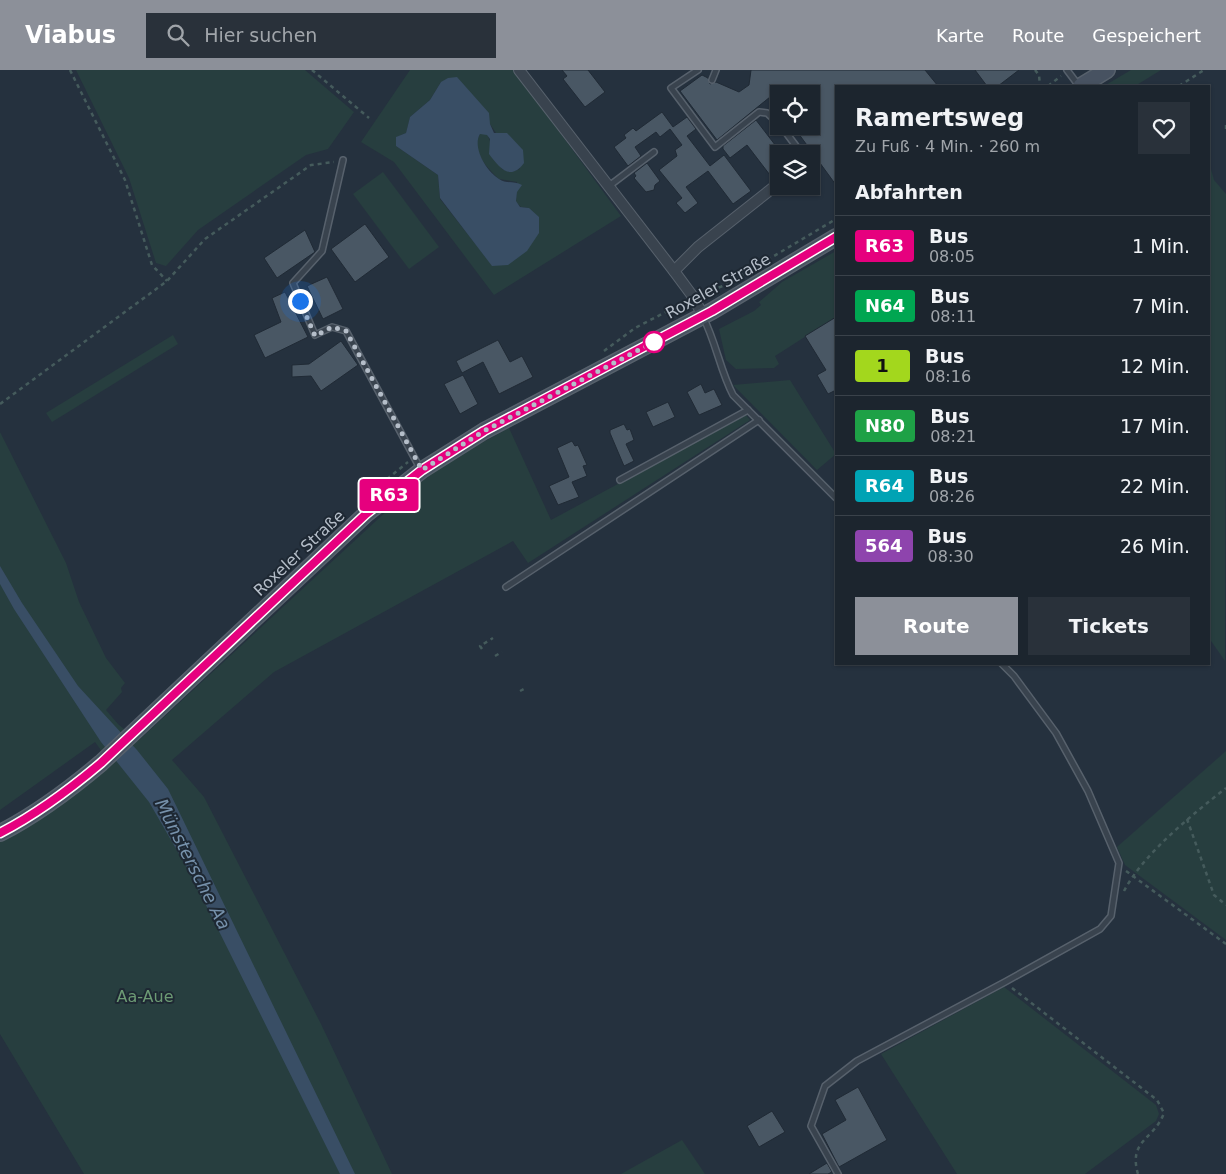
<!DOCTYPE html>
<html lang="de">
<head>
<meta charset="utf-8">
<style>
  body { margin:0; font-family:"DejaVu Sans",sans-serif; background:#29313a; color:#f1f3f6; height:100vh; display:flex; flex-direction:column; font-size:19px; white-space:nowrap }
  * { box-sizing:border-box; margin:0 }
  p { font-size:16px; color:#a0a5aa }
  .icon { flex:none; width:28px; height:28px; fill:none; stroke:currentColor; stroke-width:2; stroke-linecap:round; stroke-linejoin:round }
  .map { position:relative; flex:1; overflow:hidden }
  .panel { position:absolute; left:835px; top:15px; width:375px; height:580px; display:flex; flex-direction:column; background:#1c252e; border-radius:0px; box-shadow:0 1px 4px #0004,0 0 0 1px #3a424a }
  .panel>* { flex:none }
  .badge { padding:0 10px; border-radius:4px; font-size:18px; line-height:32px }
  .controls { position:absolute; left:770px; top:15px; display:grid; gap:10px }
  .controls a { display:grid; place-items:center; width:50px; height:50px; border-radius:0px; background:#1c252e; box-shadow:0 1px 4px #0004,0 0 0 1px #3a424a; font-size:25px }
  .you { position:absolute; width:25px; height:25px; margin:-12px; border:4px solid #fff; border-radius:50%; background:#1a73e8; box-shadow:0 0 0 8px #1a73e833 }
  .map>.badge { position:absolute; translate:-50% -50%; box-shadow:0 0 0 2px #fff }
  h2 { padding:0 20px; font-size:19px; line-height:45px }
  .round { display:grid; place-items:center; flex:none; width:52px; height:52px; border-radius:0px; background:#29313a }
  .overview { display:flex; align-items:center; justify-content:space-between; height:85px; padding:0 20px }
  h1 { font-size:24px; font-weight:700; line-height:38px }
  .action { display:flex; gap:10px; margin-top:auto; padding:10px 20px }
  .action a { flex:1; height:58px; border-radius:0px; background:#8c9099; color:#fff; font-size:20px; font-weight:700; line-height:58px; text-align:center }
  .action a+a { background:#29313a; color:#f1f3f6 }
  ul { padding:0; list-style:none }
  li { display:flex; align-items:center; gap:15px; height:60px; padding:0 20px; border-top:1px solid #3a424a }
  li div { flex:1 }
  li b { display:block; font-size:19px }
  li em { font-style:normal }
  li .badge { min-width:55px; font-weight:700; text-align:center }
  header { display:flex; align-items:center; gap:30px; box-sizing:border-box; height:70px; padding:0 25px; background:#8c9099; color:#fff }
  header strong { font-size:24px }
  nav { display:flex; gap:28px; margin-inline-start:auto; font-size:18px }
  .search { width:350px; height:45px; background:#29313a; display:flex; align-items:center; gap:12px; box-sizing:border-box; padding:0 18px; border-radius:0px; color:#a0a5aa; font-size:19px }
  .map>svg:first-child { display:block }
  .green { fill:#273e3f; fill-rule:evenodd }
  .water { fill:#394e65 }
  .building { fill:#495764; stroke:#202a35 }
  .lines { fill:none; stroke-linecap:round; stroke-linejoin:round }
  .service-casing { stroke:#57616c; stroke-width:8 }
  .minor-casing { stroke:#57616c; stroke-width:12 }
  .secondary-casing { stroke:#57616c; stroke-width:18 }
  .path { stroke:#455b5c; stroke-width:2.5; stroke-dasharray:4 4; stroke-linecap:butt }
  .service { stroke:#39434e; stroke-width:5 }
  .minor { stroke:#39434e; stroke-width:10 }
  .secondary { stroke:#475261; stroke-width:15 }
  .line-casing { stroke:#fff; stroke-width:11 }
  .line { stroke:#e6007e; stroke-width:8 }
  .walk { stroke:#b5bec9; stroke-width:5; stroke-dasharray:0 9 }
  .stop-dot { fill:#fff; stroke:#e6007e; stroke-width:2.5 }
  .labels { text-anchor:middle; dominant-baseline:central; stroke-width:4; stroke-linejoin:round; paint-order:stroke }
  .street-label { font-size:16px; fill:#b5bec9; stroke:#1e2833 }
  .park-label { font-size:16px; fill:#6c9a74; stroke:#1e2833 }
  .water-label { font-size:18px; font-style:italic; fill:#7691ab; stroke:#1e2833 }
</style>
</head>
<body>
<header>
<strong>Viabus</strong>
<div class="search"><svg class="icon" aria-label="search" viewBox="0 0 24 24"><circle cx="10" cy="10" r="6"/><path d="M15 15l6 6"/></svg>Hier suchen</div>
<nav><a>Karte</a><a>Route</a><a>Gespeichert</a></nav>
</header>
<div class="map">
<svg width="1226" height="1104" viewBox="0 0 1226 1104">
  <rect width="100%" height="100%" fill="#25313e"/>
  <g class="green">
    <polygon points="76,0 305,0 354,42 328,79 306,85 198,160 166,196 156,193 129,108"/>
    <path d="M410 0H514L621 146 494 225 394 92 361 72ZM441 12 490 54 520 99 511 102 502 99 487 64H480C470 81 487 97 499 109L517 112 516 132 521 137 529 138 492 195 440 129 438 105 396 76 397 67 406 63 410 47 430 30Z"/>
    <polygon points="1131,0 1161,0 1135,16 1104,16"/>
    <polygon points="1209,92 1214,110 1226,124 1225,591 1209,568"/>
    <polygon points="383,102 439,177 409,199 353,124"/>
    <polygon points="836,181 836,247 775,286 779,294 774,298 736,299 726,290 719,259 754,241 761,235 759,232 782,212"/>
    <polygon points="173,265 178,274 52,352 46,343"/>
    <polygon points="790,310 836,384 817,400 733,315"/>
    <polygon points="746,345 750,350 528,493 513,471 274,602 172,690 204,727 321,954 392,1104 84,1104 0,964 0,771 87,715 111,694 95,672 0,740 0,362 66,493 79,532 106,588 125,613 121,618 122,622 106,640 118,654 138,671 430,401 509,358 551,450"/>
    <polygon points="1226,681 1226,870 1125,795 1117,777"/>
    <polygon points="1004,917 1156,1035 1159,1044 1156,1051 1085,1104 957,1104 881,984"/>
    <polygon points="682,1070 705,1104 621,1104"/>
  </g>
  <g class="water">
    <path d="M457 7 489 43 490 54 494 63H507L523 80 524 93C510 112 499 97 489 84L490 69 487 65 480 64C472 77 486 101 499 109 506 114 515 111 522 115L517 122 516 131 520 137 529 138 539 147V163L527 181 508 195 492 196 440 128 438 105 396 76V67L406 63 410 47 430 30 441 12 448 8Z"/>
    <polygon points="0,496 22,533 78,616 137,680 168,719 355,1104 340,1104 190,803 149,732 101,672 14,539 0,514"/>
  </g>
  <g class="building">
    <polygon points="562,0 588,0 605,22 585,37 563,9 567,6"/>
    <polygon points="751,0 925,0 938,16 836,16 836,115 793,56 811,56 811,24 779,24 779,39 770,27 717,70 680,21 702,5 708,8 710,14 716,12 739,22 749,15"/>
    <polygon points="975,0 1019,0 998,16 987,16"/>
    <polygon points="662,42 673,57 687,47 696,59 687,66 710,96 724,85 751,121 733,134 708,101 686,117 698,133 685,143 676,133 682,128 659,100 677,86 675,80 682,75 670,59 660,67 656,62 635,77 641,86 628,96 614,77 626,68 624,65 633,58 636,61"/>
    <polygon points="756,50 779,80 779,106 773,109 747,75 730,88 723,79 723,76"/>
    <polygon points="647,93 660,111 655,115 654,120 646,122 634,108 636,106 634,103"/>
    <polygon points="365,154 389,187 355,212 331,179"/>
    <polygon points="305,160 315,182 277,208 264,188"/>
    <polygon points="327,207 343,239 323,249 307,216"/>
    <polygon points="285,222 308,267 265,288 254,265 281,252 272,228"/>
    <polygon points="836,247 836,320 828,324 817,305 826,300 805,266"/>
    <polygon points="498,270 510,292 522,286 533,307 499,324 483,292 462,303 456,291"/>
    <polygon points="341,271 358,295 321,321 311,306 292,307 292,295 309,294"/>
    <polygon points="463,305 478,334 460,344 444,314"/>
    <polygon points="701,314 705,323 714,319 722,335 699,345 687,322"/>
    <polygon points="668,332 675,347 653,357 646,342"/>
    <polygon points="624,354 627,360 630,359 634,370 626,374 634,391 624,396 610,363 610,360"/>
    <polygon points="572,371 575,376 578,375 587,395 583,396 587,406 572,412 579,427 558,435 549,416 569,407 557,378"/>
    <polygon points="858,1017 887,1070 839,1097 822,1064 846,1050 835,1030"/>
    <polygon points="772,1041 785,1062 759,1077 747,1056"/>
    <polygon points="827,1093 832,1102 828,1104 809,1104"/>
  </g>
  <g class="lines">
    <g class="service-casing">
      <g id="service">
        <polyline points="698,0 671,18 715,77 759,42 767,43 779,54"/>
        <polyline points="1067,0 1079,16"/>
        <polyline points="712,10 716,0"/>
        <polyline points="781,56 802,84"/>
        <polyline points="343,90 322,181 293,213 315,265 332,257 346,261 421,400"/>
        <polyline points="609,116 654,82"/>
        <path d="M703 247C716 272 720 300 733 325L836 428"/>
        <polyline points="620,410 748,340"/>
        <polyline points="506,517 759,350"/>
        <polyline points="838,1104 811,1056 825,1016 857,991 1005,912 1100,859 1111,846 1119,793 1088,721 1056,663 1014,606 1002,594"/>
      </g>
    </g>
    <g class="minor-casing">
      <g id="minor">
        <polyline points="519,0 674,201 694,228 703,246"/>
        <polyline points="674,201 698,177 779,113"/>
      </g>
    </g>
    <g class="secondary-casing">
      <g id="secondary">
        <polyline points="1081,16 1107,0"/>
        <path d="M0 763C37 744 69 720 101 693L366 444 422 400 484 361 712 241 836 167"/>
      </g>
    </g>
    <g class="path">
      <polyline points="70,0 125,110 152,195 167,211"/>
      <polyline points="312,0 369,48"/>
      <polyline points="1035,0 1039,5 1040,16"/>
      <polyline points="1048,16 1061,6"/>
      <polyline points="1179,16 1204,0"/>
      <polyline points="1226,55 1226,59"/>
      <polyline points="704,224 727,214 836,149"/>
      <polyline points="604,281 635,258 685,232"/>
      <polyline points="0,334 167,211 205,169 311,95 334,92"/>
      <polyline points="387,409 408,392"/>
      <polyline points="482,579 480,576 493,568"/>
      <polyline points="495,586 502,582"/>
      <polyline points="520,621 526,618"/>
      <polyline points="1187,749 1214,825 1226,835"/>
      <polyline points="1126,801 1226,874"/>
      <path d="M1124 821C1144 783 1192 745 1226 718"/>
      <path d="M1012 918 1157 1030 1164 1043C1154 1070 1128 1070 1138 1104"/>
    </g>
    <use href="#service" class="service"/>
    <use href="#minor" class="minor"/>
    <use href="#secondary" class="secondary"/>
  </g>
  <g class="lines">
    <g class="line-casing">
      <path id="line" d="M0 763C37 744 69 720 101 693L366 444 422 400 484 361 712 241 836 167"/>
    </g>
    <use href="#line" class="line"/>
    <polyline class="walk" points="300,231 315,266 332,257 346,261 422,400 484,361 654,272"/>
  </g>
  <circle class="stop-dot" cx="654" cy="272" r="10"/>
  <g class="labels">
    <g class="street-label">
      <text transform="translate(718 216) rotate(-29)">Roxeler Straße</text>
      <text transform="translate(299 483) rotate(-43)">Roxeler Straße</text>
    </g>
    <g class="park-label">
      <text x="145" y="926">Aa-Aue</text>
    </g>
    <g class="water-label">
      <text transform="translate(193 794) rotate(63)">Münstersche Aa</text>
    </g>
  </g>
</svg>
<div class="controls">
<a><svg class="icon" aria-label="locate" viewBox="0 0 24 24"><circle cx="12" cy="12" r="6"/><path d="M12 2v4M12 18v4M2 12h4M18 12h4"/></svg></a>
<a><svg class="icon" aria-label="layers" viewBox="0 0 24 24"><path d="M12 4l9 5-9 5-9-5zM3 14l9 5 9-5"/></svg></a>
</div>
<div class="you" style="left:300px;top:231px"></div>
<b class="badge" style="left:389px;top:425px;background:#e6007e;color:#fff">R63</b>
<section class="panel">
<div class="overview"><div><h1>Ramertsweg</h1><p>Zu Fuß · 4 Min. · 260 m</p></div><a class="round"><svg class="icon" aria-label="heart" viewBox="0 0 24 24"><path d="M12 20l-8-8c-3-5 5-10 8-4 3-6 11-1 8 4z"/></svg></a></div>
<h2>Abfahrten</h2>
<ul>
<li><span class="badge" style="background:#e6007e;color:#fff">R63</span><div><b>Bus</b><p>08:05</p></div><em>1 Min.</em></li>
<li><span class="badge" style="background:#00a651;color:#fff">N64</span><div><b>Bus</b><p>08:11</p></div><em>7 Min.</em></li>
<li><span class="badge" style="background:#a3d71d;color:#111">1</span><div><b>Bus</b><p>08:16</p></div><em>12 Min.</em></li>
<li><span class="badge" style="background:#1ea146;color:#fff">N80</span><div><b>Bus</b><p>08:21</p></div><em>17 Min.</em></li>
<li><span class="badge" style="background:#00a3b4;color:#fff">R64</span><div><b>Bus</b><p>08:26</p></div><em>22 Min.</em></li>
<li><span class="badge" style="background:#8e44ad;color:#fff">564</span><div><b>Bus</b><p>08:30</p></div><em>26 Min.</em></li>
</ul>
<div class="action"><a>Route</a><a>Tickets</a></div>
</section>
</div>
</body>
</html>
